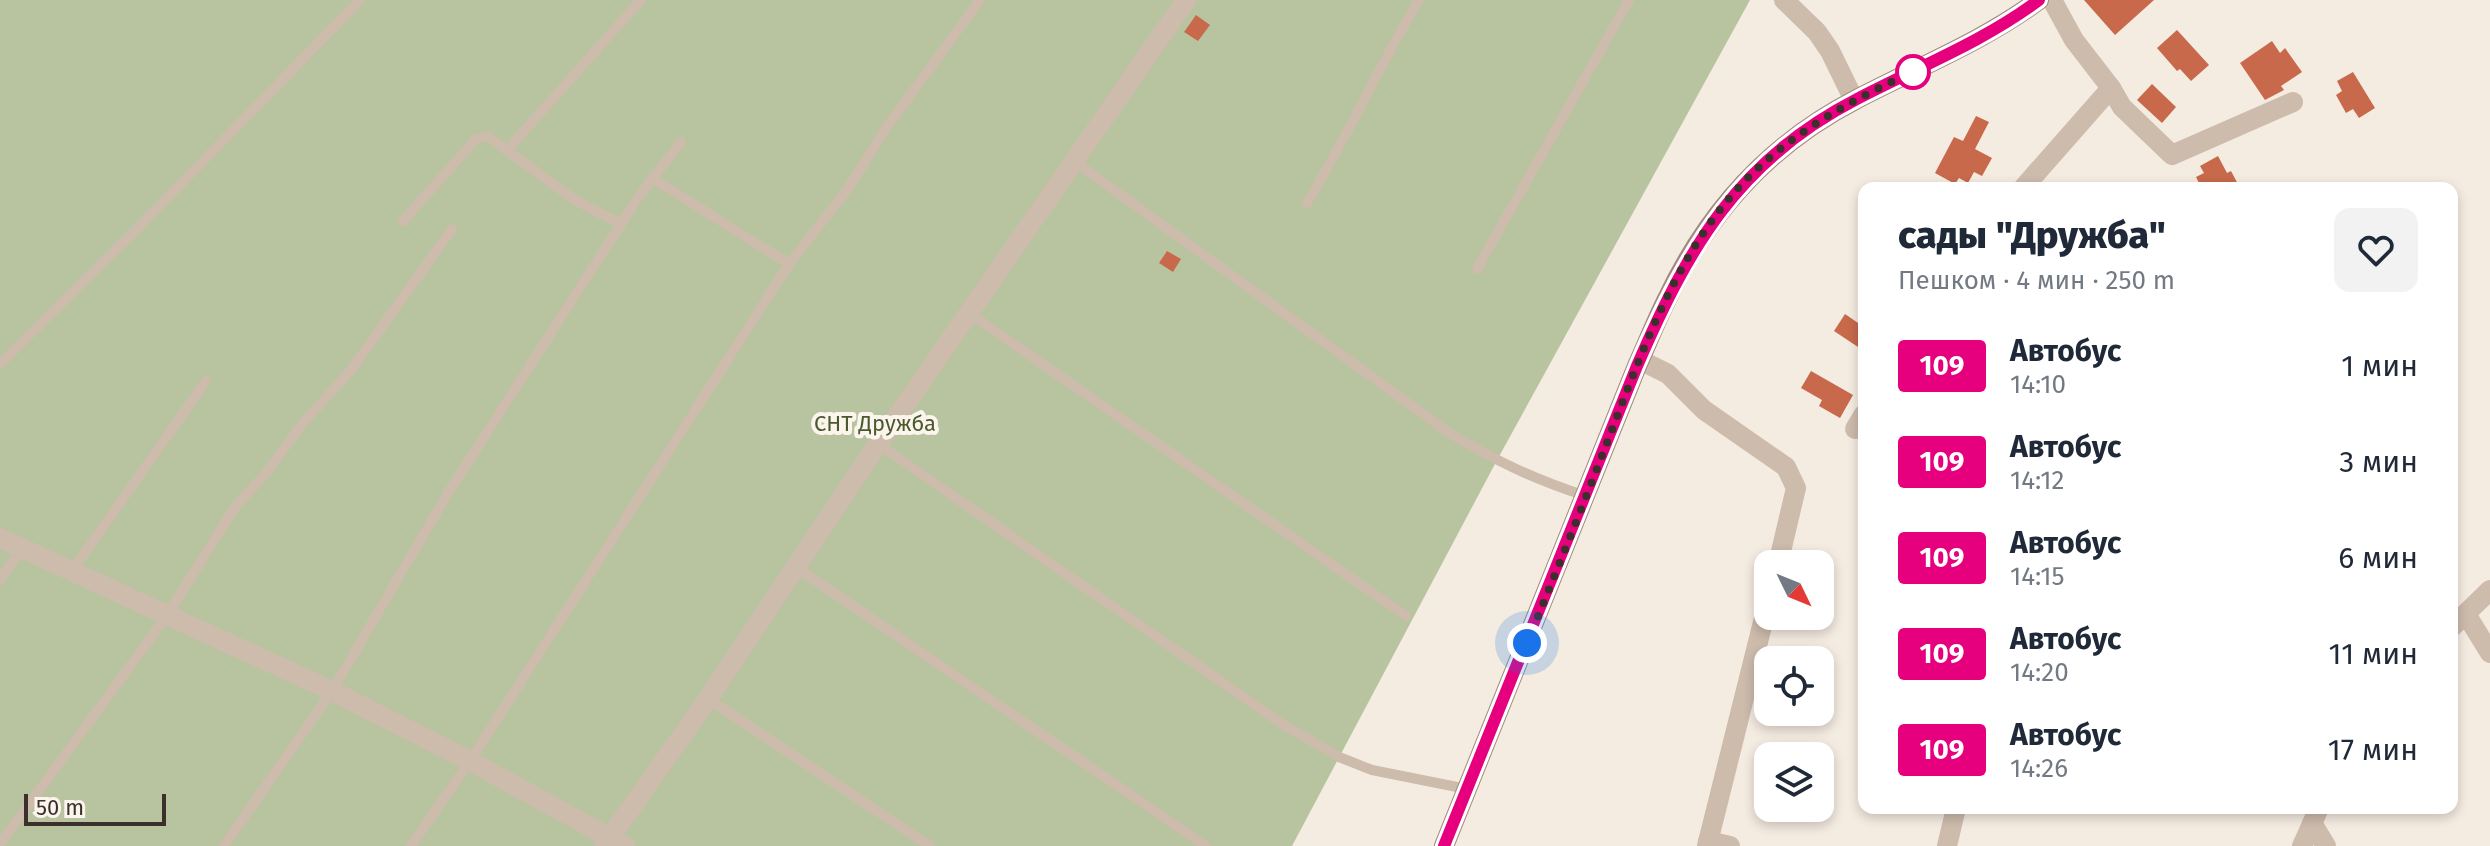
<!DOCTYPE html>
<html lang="ru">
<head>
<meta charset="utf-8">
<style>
  body { margin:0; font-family:"Fira Sans",sans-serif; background:#f2f2f3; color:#1f2937; height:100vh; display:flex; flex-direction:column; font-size:30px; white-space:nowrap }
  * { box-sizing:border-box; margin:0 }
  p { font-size:26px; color:#747a83 }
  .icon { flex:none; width:44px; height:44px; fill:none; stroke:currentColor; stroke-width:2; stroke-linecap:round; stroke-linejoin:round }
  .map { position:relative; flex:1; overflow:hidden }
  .sheet { position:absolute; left:1858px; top:182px; width:600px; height:632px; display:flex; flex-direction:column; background:#fff; border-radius:16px; box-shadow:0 4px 12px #0003 }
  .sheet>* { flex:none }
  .badge { padding:0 16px; border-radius:6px; font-size:28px; line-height:52px }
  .needle { width:52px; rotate:133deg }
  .buttons { position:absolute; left:1754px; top:550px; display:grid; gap:16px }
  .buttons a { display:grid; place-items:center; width:80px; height:80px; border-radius:16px; background:#fff; box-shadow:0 4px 12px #0003; font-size:40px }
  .scale { position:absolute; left:24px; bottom:20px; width:142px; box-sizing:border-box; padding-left:8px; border:4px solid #3b302b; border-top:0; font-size:22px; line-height:28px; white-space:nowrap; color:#3b302b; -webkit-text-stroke:6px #fbf5ee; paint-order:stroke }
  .you { position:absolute; width:40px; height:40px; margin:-20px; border:6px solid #fff; border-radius:50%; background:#1a73e8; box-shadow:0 0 0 12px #1a73e833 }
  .map>.badge { position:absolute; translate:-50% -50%; box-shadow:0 0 0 4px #fff }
  .round { display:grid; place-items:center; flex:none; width:84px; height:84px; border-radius:16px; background:#f2f2f3 }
  .headline { display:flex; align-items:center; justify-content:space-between; height:136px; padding:0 40px }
  h1 { font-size:38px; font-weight:800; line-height:60px }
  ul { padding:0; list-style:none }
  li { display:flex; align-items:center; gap:24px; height:96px; padding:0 40px }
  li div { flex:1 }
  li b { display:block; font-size:30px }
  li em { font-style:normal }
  li .badge { min-width:88px; font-weight:700; text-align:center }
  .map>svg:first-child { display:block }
  .green { fill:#b8c4a0 }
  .building { fill:#c8694b }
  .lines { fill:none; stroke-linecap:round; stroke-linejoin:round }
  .lane { stroke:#cdbbac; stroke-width:10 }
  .street { stroke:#cdbbac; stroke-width:20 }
  .secondary { stroke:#a18a7d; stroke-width:20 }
  .line-casing { stroke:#fff; stroke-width:18 }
  .line { stroke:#e6007e; stroke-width:12 }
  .walk { stroke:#3b302b; stroke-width:8; stroke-dasharray:0 14.4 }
  .stop-dot { fill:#fff; stroke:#e6007e; stroke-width:4 }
  .labels { text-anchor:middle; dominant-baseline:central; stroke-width:8; stroke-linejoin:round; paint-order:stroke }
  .park-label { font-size:22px; fill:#4a5a2e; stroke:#fbf5ee }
</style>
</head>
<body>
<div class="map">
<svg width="2490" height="846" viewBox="0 0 2490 846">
  <rect width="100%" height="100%" fill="#f4ebe1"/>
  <polygon class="green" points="0,0 1750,0 1496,462 1292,846 0,846"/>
  <g class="building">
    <polygon points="2084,0 2154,0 2115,35"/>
    <polygon points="1196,15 1210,25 1198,41 1184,32"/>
    <polygon points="2177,30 2209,65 2191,81 2180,69 2177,71 2157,48"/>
    <polygon points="2272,41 2280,53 2285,48 2302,72 2281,86 2284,90 2265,100 2240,63"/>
    <polygon points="2353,72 2375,108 2359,118 2353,109 2346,113 2336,95 2342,91 2337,81"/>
    <polygon points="2152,84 2176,107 2162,123 2137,100"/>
    <polygon points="1976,116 1989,122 1975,149 1992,158 1982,176 1974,172 1968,183 1959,178 1955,184 1935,173 1954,137 1963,141"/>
    <polygon points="2218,156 2227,173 2231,171 2240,188 2200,188 2201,187 2196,177 2204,173 2200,166"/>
    <polygon points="1167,251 1181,259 1173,272 1159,263"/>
    <polygon points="1845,314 1864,327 1864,351 1834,331"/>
    <polygon points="1811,371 1853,395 1840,418 1819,406 1822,400 1801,388"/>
  </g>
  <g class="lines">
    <g class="lane">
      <polyline points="508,149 641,0"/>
      <path d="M1074 161 1448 432C1496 461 1533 479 1586 496"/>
      <polyline points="652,178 789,264"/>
      <path d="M1307 203C1347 137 1379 66 1419 0"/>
      <polyline points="403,221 476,139 487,136 575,200 621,224"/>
      <polyline points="1477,269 1629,0"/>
      <polyline points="969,313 1406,616"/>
      <polyline points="0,364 135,231 360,0"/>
      <polyline points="878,444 1281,723 1339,757 1372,770 1467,789"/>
      <polyline points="794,566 1206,846"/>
      <polyline points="72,571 206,381"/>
      <polyline points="0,580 22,548"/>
      <polyline points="708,699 930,846"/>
      <polyline points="0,844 168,614 235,507 266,473 303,423 351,370 452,229"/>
      <polyline points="224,846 332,691 448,493 639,196 681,142"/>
      <polyline points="411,846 470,761 789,264 847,190 886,128 980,0"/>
    </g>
    <g class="street">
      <polyline points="1784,0 1817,32 1830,51 1854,100"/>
      <polyline points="2052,0 2074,40 2111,88 2122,107 2172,155 2293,102"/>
      <polyline points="2023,188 2111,88"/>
      <polyline points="1640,360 1668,374 1704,410 1786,467 1796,488 1778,564"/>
      <polyline points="1855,429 1864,414"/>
      <polyline points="0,538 332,691 470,761 625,846"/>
      <polyline points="2466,614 2490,653"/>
      <polyline points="2452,627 2490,590"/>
      <polyline points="2312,823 2326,846"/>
      <polyline points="1708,841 1730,846"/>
      <polyline points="604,846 708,699 878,444 1186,0"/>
      <polyline points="1707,846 1768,602"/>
      <polyline points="1947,846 1956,808"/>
      <polyline points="2302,846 2319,808"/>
    </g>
    <path class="secondary" d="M1444 846 1637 366C1647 344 1656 321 1667 299 1708 212 1771 143 1857 99 1918 67 1982 42 2039 0"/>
  </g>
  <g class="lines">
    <g class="line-casing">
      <path id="line" d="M1444 846 1637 366C1688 248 1738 160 1857 99 1918 67 1983 42 2039 0"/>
    </g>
    <use href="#line" class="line"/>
    <path class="walk" d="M1527 643C1555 575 1582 508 1608 440 1642 352 1676 254 1742 184 1789 134 1851 100 1913 72"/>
  </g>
  <circle class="stop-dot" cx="1913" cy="72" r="16"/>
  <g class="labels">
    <g class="park-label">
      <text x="875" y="423">СНТ Дружба</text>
    </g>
  </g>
</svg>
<div class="buttons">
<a><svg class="needle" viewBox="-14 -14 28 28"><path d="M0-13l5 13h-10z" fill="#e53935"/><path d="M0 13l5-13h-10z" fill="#747a83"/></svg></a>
<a><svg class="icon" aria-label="locate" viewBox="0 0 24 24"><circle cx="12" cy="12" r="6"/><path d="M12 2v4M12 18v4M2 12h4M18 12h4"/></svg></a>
<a><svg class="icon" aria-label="layers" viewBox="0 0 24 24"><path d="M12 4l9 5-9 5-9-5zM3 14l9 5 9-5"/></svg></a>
</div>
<div class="scale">50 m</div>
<div class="you" style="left:1527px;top:643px"></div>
<section class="sheet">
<div class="headline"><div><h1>сады &quot;Дружба&quot;</h1><p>Пешком · 4 мин · 250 m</p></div><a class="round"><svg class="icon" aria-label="heart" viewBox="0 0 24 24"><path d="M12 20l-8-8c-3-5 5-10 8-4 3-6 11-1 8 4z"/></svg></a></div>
<ul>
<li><span class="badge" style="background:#e6007e;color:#fff">109</span><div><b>Автобус</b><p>14:10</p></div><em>1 мин</em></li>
<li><span class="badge" style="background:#e6007e;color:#fff">109</span><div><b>Автобус</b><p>14:12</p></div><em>3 мин</em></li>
<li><span class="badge" style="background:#e6007e;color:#fff">109</span><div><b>Автобус</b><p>14:15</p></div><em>6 мин</em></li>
<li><span class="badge" style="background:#e6007e;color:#fff">109</span><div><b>Автобус</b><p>14:20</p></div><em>11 мин</em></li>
<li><span class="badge" style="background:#e6007e;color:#fff">109</span><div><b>Автобус</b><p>14:26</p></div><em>17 мин</em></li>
</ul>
</section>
</div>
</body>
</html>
